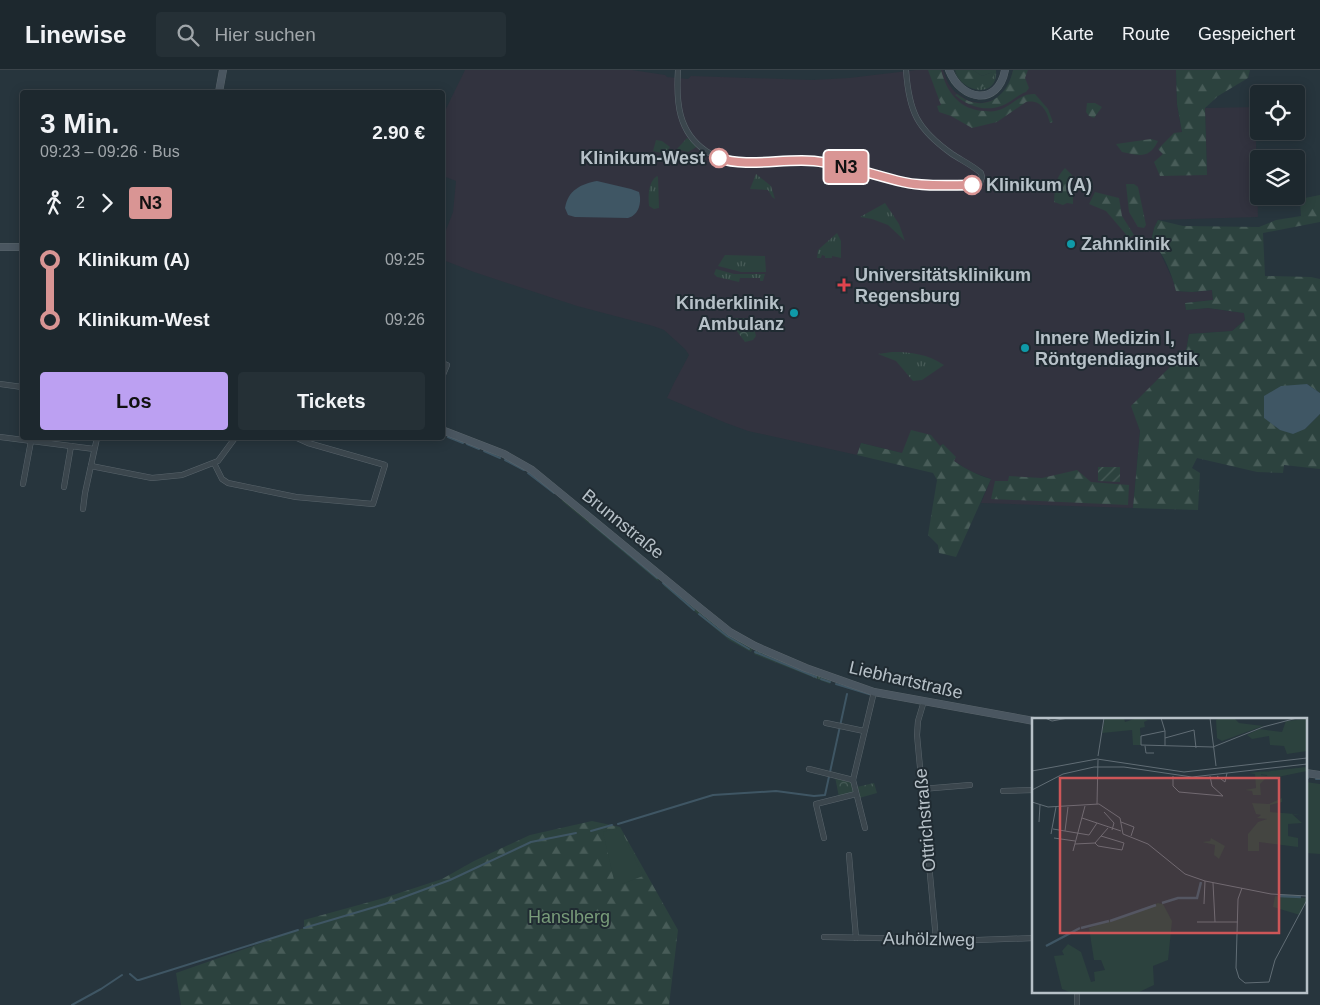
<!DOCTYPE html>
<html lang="de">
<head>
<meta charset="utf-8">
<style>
  body { margin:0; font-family:Helvetica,sans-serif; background:#253036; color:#f1f3f6; height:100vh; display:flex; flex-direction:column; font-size:19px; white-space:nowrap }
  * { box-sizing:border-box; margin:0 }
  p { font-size:16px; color:#a0a6aa }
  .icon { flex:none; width:28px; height:28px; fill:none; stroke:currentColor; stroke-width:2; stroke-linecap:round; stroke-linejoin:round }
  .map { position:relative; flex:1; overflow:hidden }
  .drawer { position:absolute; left:20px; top:20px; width:425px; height:350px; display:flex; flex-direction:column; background:#1d282e; border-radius:5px; box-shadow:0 2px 12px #0003,0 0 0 1px #3b444a }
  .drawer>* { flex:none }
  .badge { padding:0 10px; border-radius:4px; font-size:18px; line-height:32px }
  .fabs { position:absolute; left:1250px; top:15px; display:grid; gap:10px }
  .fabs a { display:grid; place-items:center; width:55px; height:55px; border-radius:5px; background:#1d282e; box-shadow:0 2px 12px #0003,0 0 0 1px #3b444a; font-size:25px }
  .map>.badge { position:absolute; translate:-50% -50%; box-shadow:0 0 0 2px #fff }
  .legs { display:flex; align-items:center; gap:8px; height:55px; padding:0 20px; font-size:16px }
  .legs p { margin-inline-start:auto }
  .summary { display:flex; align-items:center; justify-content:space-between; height:85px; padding:0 20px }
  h1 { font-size:28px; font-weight:600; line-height:38px }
  .primary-button { display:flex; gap:10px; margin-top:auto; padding:10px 20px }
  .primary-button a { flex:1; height:58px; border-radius:5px; background:#bca0f2; color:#111; font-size:20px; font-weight:600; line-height:58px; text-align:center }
  .primary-button a+a { background:#253036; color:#f1f3f6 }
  ul { padding:0 20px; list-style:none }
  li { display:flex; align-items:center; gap:18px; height:60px; font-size:19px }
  li i { display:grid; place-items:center; width:8px; height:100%; margin:0 6px; background:currentColor }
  li i::after { content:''; width:12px; height:12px; margin:-6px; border:4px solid; border-radius:50%; background:#1d282e }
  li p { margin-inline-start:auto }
  li:first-child i { background:linear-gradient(#0000 50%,currentColor 0) }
  li:last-child i { background:linear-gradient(currentColor 50%,#0000 0) }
  header { display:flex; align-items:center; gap:30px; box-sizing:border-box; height:70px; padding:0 25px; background:#1d282e; border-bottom:1px solid #3b444a }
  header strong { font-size:24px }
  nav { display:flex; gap:28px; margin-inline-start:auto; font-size:18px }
  .search { width:350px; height:45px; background:#253036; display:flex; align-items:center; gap:12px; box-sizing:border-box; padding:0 18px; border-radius:5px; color:#a0a6aa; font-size:19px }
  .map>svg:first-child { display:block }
  .medical { fill:#32333f }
  .grass { fill:url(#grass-tufts) }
  .forest { fill:url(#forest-firs) }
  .park { fill:url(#park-crowns) }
  .garden { fill:url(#garden-furrows) }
  .pitch { fill:#2c423e }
  .water { fill:#3f5664 }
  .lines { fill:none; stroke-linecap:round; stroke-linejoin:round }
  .stream { stroke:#3f5664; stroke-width:2 }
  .street-casing { stroke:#59646b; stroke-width:6 }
  .secondary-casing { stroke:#59646b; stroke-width:8 }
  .street { stroke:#3b464d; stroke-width:5 }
  .secondary { stroke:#4a5660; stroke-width:7 }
  .line-1-casing { stroke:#fff; stroke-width:11 }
  .line-1 { stroke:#d99594; stroke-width:8 }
  .stop-1-dot { fill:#fff; stroke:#d99594; stroke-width:2.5 }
  .culture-dot { fill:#0f9aa8; stroke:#202b32; stroke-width:2 }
  .health-dot { fill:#e0444e; stroke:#202b32; stroke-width:2 }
  .labels { text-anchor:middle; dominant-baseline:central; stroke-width:4; stroke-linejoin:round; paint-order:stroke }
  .stop-label { font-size:18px; font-weight:bold; fill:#b7c1c8; stroke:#202b32; text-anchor:end }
  .poi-label { font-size:18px; font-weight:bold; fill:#b7c1c8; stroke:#202b32; text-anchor:start }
  .street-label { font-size:18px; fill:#b7c1c8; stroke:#202b32 }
  .park-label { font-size:18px; fill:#789b79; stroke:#202b32 }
  .inset-river { fill:none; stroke:#3f5664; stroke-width:2.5 }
  .inset-road { fill:none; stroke:#616d75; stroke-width:1 }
  .view { fill:#cd5658; fill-opacity:0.15; stroke:#cd5658; stroke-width:2.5 }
  .inset-edge { fill:none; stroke:#b7c1c8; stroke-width:2.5 }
</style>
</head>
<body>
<header>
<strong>Linewise</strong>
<div class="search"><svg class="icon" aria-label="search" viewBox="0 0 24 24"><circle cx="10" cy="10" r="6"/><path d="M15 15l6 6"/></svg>Hier suchen</div>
<nav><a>Karte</a><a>Route</a><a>Gespeichert</a></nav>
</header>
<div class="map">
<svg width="1320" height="935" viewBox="0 0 1320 935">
  <defs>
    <pattern id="grass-tufts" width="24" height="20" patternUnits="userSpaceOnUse" patternTransform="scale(1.25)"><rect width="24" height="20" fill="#2c423e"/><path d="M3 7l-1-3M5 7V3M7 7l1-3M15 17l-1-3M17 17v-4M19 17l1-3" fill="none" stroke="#485c58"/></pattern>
    <pattern id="forest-firs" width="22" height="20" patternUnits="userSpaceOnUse" patternTransform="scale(1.25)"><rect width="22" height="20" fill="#2c423e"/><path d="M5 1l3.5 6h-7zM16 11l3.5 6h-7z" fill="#485c58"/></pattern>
    <pattern id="park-crowns" width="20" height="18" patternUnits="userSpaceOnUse" patternTransform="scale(1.25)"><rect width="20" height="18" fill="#2c423e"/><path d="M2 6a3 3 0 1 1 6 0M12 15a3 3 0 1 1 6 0" fill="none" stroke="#485c58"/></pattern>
    <pattern id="garden-furrows" width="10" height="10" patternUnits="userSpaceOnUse" patternTransform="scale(1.25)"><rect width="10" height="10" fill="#2c423e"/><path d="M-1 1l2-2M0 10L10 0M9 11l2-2" fill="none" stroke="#485c58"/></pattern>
  </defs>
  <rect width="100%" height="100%" fill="#27353d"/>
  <polygon class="medical" points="465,0 632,0 665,5 667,7 688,9 691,6 812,10 849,8 916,0 943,0 948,13 955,22 969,31 982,33 996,29 1001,25 1009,15 1013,0 1176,0 1177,34 1182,63 1159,80 1163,84 1207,105 1205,38 1255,37 1258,147 1158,150 1154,158 1151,172 1157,176 1173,210 1176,221 1192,222 1212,220 1213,230 1185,233 1186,240 1208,238 1244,243 1245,250 1232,261 1189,264 1186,281 1132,336 1140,361 1133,438 981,433 991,409 972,402 963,397 954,391 943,374 940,376 902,383 861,373 857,385 748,361 726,353 667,328 674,313 689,285 685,279 664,260 653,256 577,236 474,202 443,190 443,168 453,142 456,111 443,106 442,47"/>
  <g class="grass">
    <path d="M954 0 959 7 969 15 993 2 982 6 973 0H996C999 28 963 25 954 0Z"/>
    <polygon points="687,68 698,76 688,82 677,79"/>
    <path d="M656 70 662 71 670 77C665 85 662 83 653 81Z"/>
    <polygon points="756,104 771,116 775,129 772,127 768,120 750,119"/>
    <path d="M657 106 658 107 659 138 654 139 649 136C648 126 648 112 657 106Z"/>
    <polygon points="885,133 899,154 905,171 888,155 872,149 860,147"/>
    <polygon points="837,163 841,171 841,188 832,186 832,188 825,188 825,186 822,185 821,188 817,188 818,180"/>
    <polygon points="725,185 765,186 766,202 741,202 718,196"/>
    <polygon points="716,199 734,204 765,204 763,211 760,211 760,208 740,208 739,212 717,207 714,204"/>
    <path d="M892 282C912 282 927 284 944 295L922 310 913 311 896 291 878 284Z"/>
    <polygon points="565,427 660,508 658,511 562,431"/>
    <polygon points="665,511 753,578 751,582 729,570 664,516 663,514"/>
    <polygon points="757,580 831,611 830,614 754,584"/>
  </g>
  <g class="forest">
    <path d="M928 0H941C947 23 960 40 985 41 992 42 998 41 1004 38 1014 33 1022 23 1035 24L1048 39 1053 52 1050 53C1047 41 1041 29 1026 32L997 52 972 58 951 46 939 42 937 36 941 35Z"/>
    <path d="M955 0H973L982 6 993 2 995 3C986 26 963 19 955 0Z"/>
    <path d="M1013 0H1028L1025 8 1029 18 1026 22C1017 25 1011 33 1001 36 986 42 967 36 955 25L957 24C982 44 1007 29 1013 0Z"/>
    <polygon points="1176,0 1250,0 1248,8 1218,26 1205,38 1207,105 1160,106 1154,92 1163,84 1158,79 1174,63 1182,62 1177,34"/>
    <polygon points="1087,33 1095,33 1102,37 1094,48 1089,46 1086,42"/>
    <path d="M1151 69 1158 71C1149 90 1138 85 1122 82L1116 74Z"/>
    <path d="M1065 98 1072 105V113L1068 118 1073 125V134L1067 133 1063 135 1054 132C1055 118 1055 108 1065 98Z"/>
    <polygon points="1126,114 1134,114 1138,117 1146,155 1144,158 1138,157 1129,142"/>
    <polygon points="1095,122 1119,128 1122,146 1134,165 1129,168 1106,141 1089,134"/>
    <path d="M1320 125V152L1263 163 1265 206 1311 207 1320 209V323L1307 314 1264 326V347L1280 360 1305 359 1320 344V399L1284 395 1283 403 1257 402 1197 388 1192 398 1200 403 1198 440 1133 438 1140 361 1131 336 1186 281 1189 264 1232 261 1245 250 1244 243 1208 238 1186 240 1185 233 1213 230 1212 220 1192 222 1176 221C1172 205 1164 182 1151 172L1154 158 1158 150 1183 156 1259 157 1276 150 1301 146 1300 129Z"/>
    <path d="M911 360 931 365 940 376 943 374 956 387 954 391C966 399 977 405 991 409L956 487 939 483 938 475 928 465 937 410 933 403 857 385 861 373 902 383Z"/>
    <polygon points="1077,400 1091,412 1129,415 1128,435 991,429 995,411 1008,411 1009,406 1042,408"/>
    <polygon points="592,751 620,757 678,860 669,935 181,935 176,903 304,858 304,850 384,828 442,809 474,791 530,765"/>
  </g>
  <g class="park">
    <polygon points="727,248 751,248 756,266 753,270 745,272"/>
    <polygon points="835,707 853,711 855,723 839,727"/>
    <polygon points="874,713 877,723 859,728 857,717"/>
  </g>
  <polygon class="garden" points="1098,397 1120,397 1120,412 1098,411"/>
  <g class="pitch">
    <polygon points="1306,712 1320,714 1320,784 1306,783"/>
    <polygon points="620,757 643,806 622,814 614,810 603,762"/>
  </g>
  <g class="water">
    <path d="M597 111 631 119 639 122C642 132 639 145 628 148L575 147 568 145 565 138C568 120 581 114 597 111Z"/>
    <polygon points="1307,314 1320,323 1320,344 1305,359 1293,364 1280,360 1264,348 1264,326 1281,316"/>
  </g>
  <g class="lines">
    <g class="stream">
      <polyline points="442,366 444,366"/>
      <polyline points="448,367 463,373"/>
      <polyline points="467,374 479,379"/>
      <polyline points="484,381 500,388"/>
      <polyline points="505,390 524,400"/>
      <polyline points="528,403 554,423"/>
      <polyline points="590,452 657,508"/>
      <polyline points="663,513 694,540"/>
      <polyline points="699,544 727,566 749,579"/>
      <polyline points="755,582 816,607"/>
      <polyline points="821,609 830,612"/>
      <polyline points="836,614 872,625"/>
      <polyline points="1306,707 1308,708"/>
      <polyline points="1316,709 1320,709"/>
      <polyline points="618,754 713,725 776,721 814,726 825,725 847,624"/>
      <polyline points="591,761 612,755"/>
      <polyline points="304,858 385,834 450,810 531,772 576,763"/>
      <polyline points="130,904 137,910 139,910 298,860"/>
      <polyline points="72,935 101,919 122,905"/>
    </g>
    <g class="street-casing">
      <g id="street">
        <path d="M678 0C676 32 678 62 706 81 733 100 769 89 799 90 835 90 868 104 903 112 926 117 951 115 975 115L980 113 982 107 981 103C972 95 961 90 952 84 917 59 909 42 906 0"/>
        <polyline points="442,293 447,295 442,307"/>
        <polyline points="0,314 22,317"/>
        <polyline points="0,367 94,379"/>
        <polyline points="214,393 222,409 228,413 296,427 373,434 385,395 308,373 297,368"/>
        <polyline points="91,396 152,408 182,405 218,391 235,368"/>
        <polyline points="23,414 31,371"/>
        <polyline points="64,417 71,376"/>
        <polyline points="83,439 85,423 97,368"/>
        <polyline points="924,631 918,651 917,665 936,869"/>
        <polyline points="826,653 864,661"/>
        <polyline points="809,699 853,710"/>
        <polyline points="922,719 970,715"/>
        <polyline points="1003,721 1034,720"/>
        <polyline points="865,758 853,710 874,622"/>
        <polyline points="824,768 816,734 856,724"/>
        <polyline points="849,785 856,868"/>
        <polyline points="824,867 977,870 1034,868"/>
        <polyline points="1077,921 1077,935"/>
      </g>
    </g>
    <g class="secondary-casing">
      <g id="secondary">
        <path d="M949 0C961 31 998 37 1005 0"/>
        <polyline points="219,22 223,0"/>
        <polyline points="0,177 22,177"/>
        <polyline points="442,360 504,384 532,400 700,538 730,562 755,576 806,598 874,622 1034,651"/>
        <polyline points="1306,703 1320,705"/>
      </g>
    </g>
    <use href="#street" class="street"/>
    <use href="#secondary" class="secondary"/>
  </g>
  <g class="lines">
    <g class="line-1-casing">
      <path id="line-1" d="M719 88C746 98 784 88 814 91 844 94 873 105 903 112 925 117 950 115 972 115"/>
    </g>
    <use href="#line-1" class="line-1"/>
  </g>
  <g class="stop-1-dot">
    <circle cx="719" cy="88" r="9"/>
    <circle cx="972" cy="115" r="9"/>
  </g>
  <g class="culture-dot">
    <circle cx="1071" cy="174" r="5"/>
    <circle cx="794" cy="243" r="5"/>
    <circle cx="1025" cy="278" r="5"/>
  </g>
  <path class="health-dot" d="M841.5 207.5h5v5h5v5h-5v5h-5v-5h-5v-5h5z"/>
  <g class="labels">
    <g class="stop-label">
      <text x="705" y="88">Klinikum-West</text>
      <text x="986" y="115" text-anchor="start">Klinikum (A)</text>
    </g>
    <g class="poi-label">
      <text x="1081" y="174">Zahnklinik</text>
      <text x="855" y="205">Universitätsklinikum<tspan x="855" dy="21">Regensburg</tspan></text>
      <text x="784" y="233" text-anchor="end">Kinderklinik,<tspan x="784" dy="21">Ambulanz</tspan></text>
      <text x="1035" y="268">Innere Medizin I,<tspan x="1035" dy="21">Röntgendiagnostik</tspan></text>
    </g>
    <g class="street-label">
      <text transform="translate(623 454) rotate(39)">Brunnstraße</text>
      <text transform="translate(906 610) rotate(13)">Liebhartstraße</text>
      <text transform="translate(925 750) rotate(-95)">Ottrichstraße</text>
      <text transform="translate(929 869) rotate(1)">Auhölzlweg</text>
    </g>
    <g class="park-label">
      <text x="569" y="847">Hanslberg</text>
    </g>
  </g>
  <g transform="translate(1032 648)">
    <rect width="275" height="275" fill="#27353d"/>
    <path d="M275 49V53L235 61V57L221 55Z" fill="#2c423e"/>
    <path d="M275 48 229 54V57L236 58 228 66 229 77H221L220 73 213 72 224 70 223 56 217 55ZM250 80V84L238 87V94L263 96 272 98 260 96 270 105 256 106V118L266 120V129L227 124V133H216V116L226 104 235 101 225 100 229 97 224 96 220 85 237 86ZM179 120 193 128 187 141 182 137 183 127 170 124 178 123ZM126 185 131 186 140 203 136 242 121 248 122 267 105 275H40L30 271 22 238 32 237 30 233 36 226 49 234 59 264 63 263 62 254 73 252 69 242H62L57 210Z" fill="#2c423e"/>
    <path d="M73 0H92L93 4 105 0 116 2 112 4 113 9 108 10 109 27H101L100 12 70 15Z" fill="#2c423e"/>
    <path d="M188 0H202L207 5 231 8 190 23 185 20 184 2Z" fill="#2c423e"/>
    <path d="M275 1V33L255 36 252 28 238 27 237 18 220 21 215 17 227 11 250 14 254 3ZM243 178 275 180V182L268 197 241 189Z" fill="#2c423e"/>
    <path class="inset-river" d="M247 178 269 179M130 185 146 180H165L169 164M78 203 124 187M49 210 77 203M14 228 48 210"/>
    <path class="inset-road" d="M13 0 20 3 36 0M129 0 133 13V28M178 0 184 48M133 13 109 18V27L181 29 231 9 265 0M133 20 162 12 164 30M113 28 114 35H122M66 38 72 0M0 53 65 41 152 54 275 40M141 58V68L147 74 191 78M178 58 180 68 191 78M185 58 193 64 195 55M0 72 31 56 62 49H92L160 59 275 46M0 84 16 89 67 86 88 100 91 116 116 126 153 156 173 163 239 176 275 178M65 86 66 42M72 94 82 105 80 112M50 100 89 113M7 104 8 87M89 104 102 109 99 118M21 111 57 117 65 105M33 113 36 89M19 116 24 89M22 120 43 123M63 125 66 128 90 132 92 125 69 118M43 126 63 125 76 110M41 133 53 88M181 165 183 204M210 170 206 181 204 250 207 260 213 265 237 264 243 242 275 182M172 186 173 163M165 204H206"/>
    <path class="view" d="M28 60H247V215H28Z"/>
    <rect width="275" height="275" class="inset-edge"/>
  </g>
</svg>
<div class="fabs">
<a><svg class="icon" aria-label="locate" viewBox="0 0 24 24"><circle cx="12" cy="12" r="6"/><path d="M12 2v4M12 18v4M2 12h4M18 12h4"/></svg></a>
<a><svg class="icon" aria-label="layers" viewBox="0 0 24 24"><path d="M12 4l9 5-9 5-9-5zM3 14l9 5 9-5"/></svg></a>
</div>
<b class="badge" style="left:846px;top:97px;background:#d99594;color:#111">N3</b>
<section class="drawer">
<div class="summary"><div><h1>3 Min.</h1><p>09:23 – 09:26 · Bus</p></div><b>2.90 €</b></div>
<div class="legs"><svg class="icon" aria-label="walk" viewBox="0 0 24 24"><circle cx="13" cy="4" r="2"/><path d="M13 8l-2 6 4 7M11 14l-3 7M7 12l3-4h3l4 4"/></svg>2<svg class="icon" aria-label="forward" viewBox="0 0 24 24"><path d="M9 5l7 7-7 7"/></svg><b class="badge" style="background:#d99594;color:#111">N3</b></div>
<ul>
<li><i style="color:#d99594"></i><b>Klinikum (A)</b><p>09:25</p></li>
<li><i style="color:#d99594"></i><b>Klinikum-West</b><p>09:26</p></li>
</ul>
<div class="primary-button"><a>Los</a><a>Tickets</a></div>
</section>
</div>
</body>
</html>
